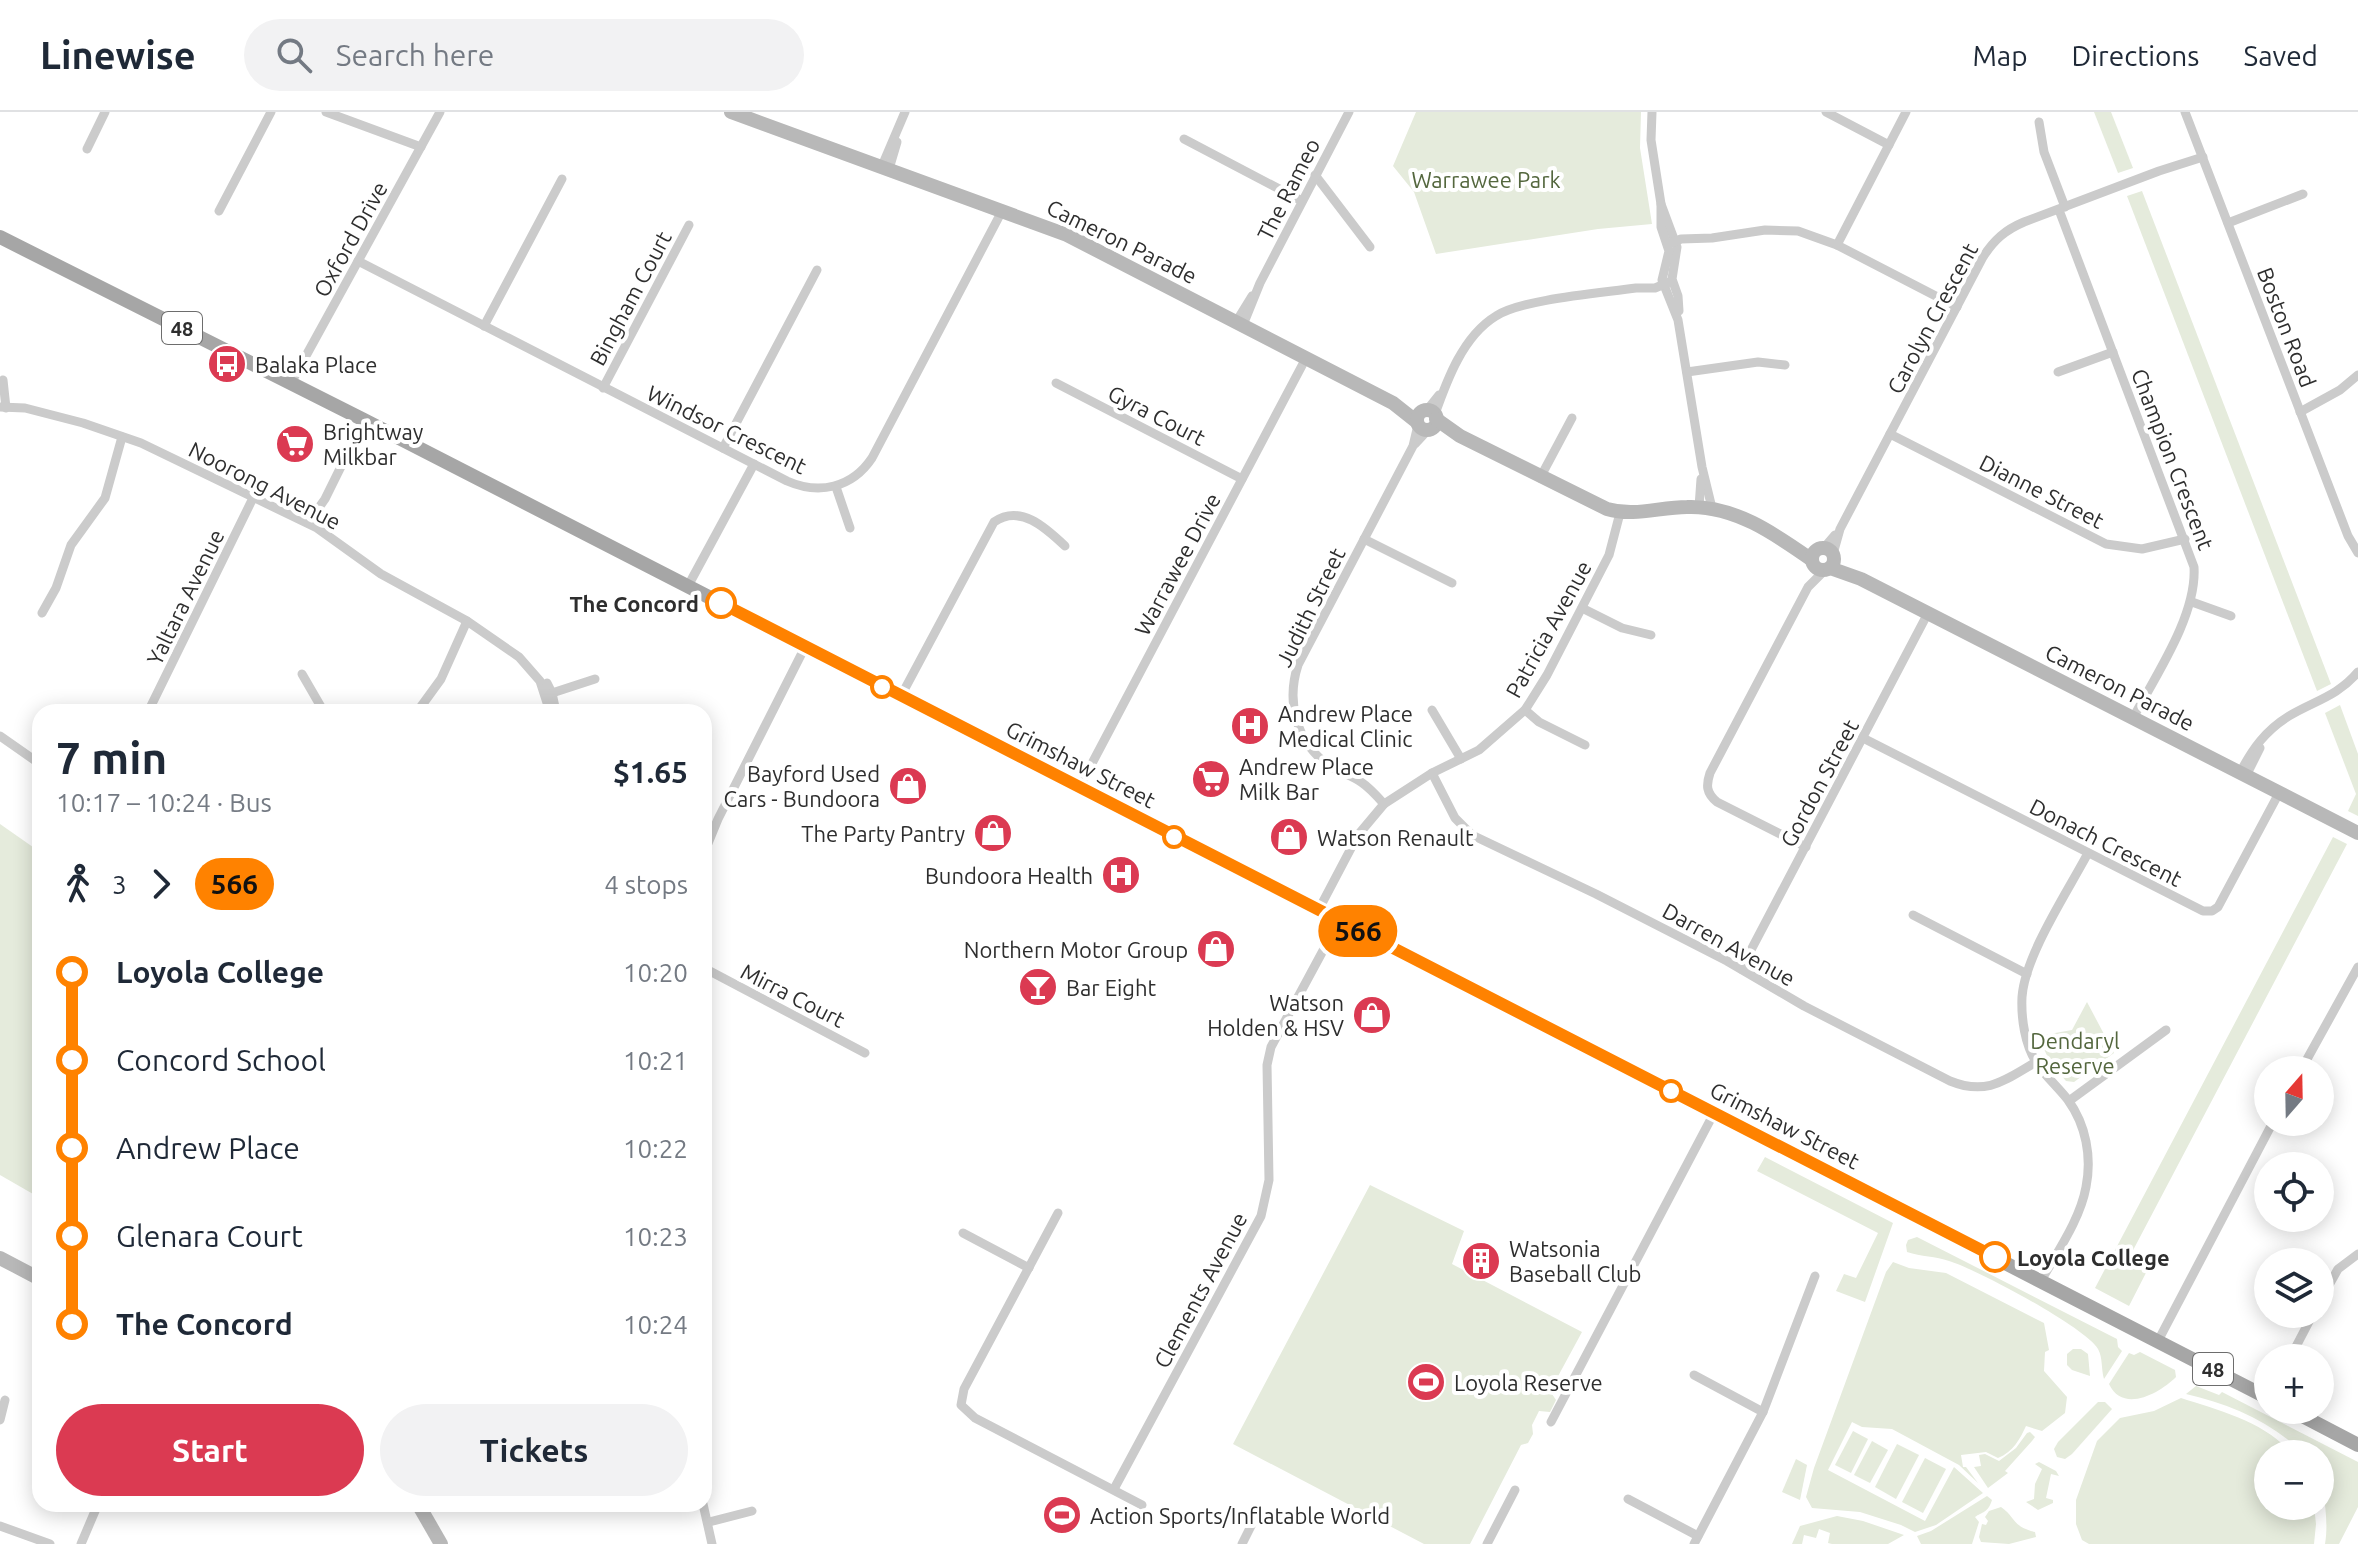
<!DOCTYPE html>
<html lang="en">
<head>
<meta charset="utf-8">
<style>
  body { margin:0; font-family:Ubuntu,sans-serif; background:#f2f2f3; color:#1f2937; height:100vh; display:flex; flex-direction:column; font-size:30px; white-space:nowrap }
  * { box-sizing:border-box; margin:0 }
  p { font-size:26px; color:#747a83 }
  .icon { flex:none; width:44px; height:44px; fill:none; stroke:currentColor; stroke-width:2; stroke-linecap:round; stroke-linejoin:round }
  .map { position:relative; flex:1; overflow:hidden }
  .side { position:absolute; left:32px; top:592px; width:680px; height:808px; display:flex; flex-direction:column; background:#fff; border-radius:24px; box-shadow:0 4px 20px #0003 }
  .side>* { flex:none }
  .badge { padding:0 16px; border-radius:26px; font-size:28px; line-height:52px }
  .needle { width:52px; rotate:20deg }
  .tools { position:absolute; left:2254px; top:944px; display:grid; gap:16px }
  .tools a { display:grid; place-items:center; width:80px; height:80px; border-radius:50%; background:#fff; box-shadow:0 4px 20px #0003; font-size:40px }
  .map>.badge { position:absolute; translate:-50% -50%; box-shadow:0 0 0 4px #fff }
  .legs { display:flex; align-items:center; gap:12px; height:88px; padding:0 24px; font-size:26px }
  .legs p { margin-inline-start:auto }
  .summary { display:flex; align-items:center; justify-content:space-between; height:136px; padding:0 24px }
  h1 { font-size:44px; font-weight:600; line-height:60px }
  .button { display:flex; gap:16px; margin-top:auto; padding:16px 24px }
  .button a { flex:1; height:92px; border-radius:48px; background:#db3a52; color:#fff; font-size:32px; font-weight:600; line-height:92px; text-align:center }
  .button a+a { background:#f2f2f3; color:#1f2937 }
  ul { padding:0 24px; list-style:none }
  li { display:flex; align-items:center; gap:28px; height:88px; font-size:30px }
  li i { display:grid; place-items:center; width:12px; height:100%; margin:0 10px; background:currentColor }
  li i::after { content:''; width:20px; height:20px; margin:-10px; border:6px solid; border-radius:50%; background:#fff }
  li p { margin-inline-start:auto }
  li:first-child i { background:linear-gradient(#0000 50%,currentColor 0) }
  li:last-child i { background:linear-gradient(currentColor 50%,#0000 0) }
  header { display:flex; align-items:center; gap:48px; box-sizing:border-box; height:112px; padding:0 40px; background:#fff; border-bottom:2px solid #e0e1e3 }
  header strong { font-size:38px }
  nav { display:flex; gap:44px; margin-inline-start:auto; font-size:28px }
  .search { width:560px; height:72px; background:#f2f2f3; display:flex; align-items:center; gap:20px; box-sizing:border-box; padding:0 28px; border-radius:44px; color:#747a83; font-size:30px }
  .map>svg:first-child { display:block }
  .green { fill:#e5ebdc }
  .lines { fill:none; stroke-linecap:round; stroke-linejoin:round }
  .street { stroke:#cbcbcb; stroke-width:9 }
  .secondary { stroke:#b8b8b8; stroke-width:14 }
  .primary { stroke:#a6a6a6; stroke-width:14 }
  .line-1-casing { stroke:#fff; stroke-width:18 }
  .line-1 { stroke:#ff8200; stroke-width:12 }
  .stop-1-dot { fill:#fff; stroke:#ff8200; stroke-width:4 }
  .labels { text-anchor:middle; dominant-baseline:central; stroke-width:8; stroke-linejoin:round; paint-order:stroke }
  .shield { fill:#fff; stroke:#6d6d6d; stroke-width:2 }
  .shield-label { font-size:20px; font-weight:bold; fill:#2e2e2e }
  .park-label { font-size:22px; fill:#54673e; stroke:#fff }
  .street-label { font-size:22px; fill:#2e2e2e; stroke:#fff }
  .poi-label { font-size:22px; fill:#2e2e2e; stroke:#fff; text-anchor:start }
  .stop-label { font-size:22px; font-weight:bold; fill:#2e2e2e; stroke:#fff; text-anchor:end }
</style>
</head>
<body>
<header>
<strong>Linewise</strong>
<div class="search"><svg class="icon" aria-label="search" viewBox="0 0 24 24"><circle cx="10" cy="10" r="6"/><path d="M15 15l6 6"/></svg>Search here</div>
<nav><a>Map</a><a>Directions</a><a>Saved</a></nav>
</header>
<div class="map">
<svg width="2358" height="1432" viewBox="0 0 2358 1432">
  <rect width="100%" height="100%" fill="#fff"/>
  <g class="green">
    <polygon points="1416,0 1641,0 1640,36 1652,112 1598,117 1436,142 1414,80 1393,54"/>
    <polygon points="2094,0 2111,0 2133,56 2118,61"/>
    <polygon points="2142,79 2331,572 2317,579 2127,84"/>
    <polygon points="2340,593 2358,642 2358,704 2348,699 2356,682 2325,601"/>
    <polygon points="0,712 40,740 40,1086 0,1063"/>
    <polygon points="2333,725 2347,732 2130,1144 2149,1155 2129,1194 2095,1176"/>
    <polygon points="2087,890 2114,941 2074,970 2066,969 2050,950 2038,924 2072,918"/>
    <polygon points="1765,1045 1893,1111 1865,1190 1836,1179 1844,1162 1856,1166 1878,1121 1757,1059"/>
    <polygon points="1370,1073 1464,1119 1452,1152 1582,1220 1550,1279 1556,1288 1550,1300 1539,1299 1532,1313 1533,1322 1528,1331 1521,1333 1470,1432 1424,1432 1233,1332"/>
    <path d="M1917 1125 2117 1227 2118 1235 2122 1239 2104 1267C2101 1257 2103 1246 2098 1237 2085 1215 1976 1157 1949 1149 1936 1144 1921 1145 1907 1140L1906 1133 1908 1128Z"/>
    <path d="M1893 1150 1909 1156 1946 1161 2044 1211 2049 1238 2045 1240 2044 1259 2067 1285 2065 1301 2042 1319 2026 1314C2020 1327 2013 1340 1998 1346L1986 1340 1961 1343 1963 1355H1966L1978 1371 1959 1353 1892 1317 1862 1315 1852 1310 1828 1358 1925 1409 1954 1355 1983 1381 1936 1413 1915 1420 1901 1413 1860 1400 1812 1396 1806 1385 1814 1356 1886 1160Z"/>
    <polygon points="2073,1237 2081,1237 2088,1242 2090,1264 2072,1258 2067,1253 2067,1242"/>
    <path d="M2140 1240 2175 1258 2176 1265C2160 1281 2123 1302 2109 1272L2129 1241 2134 1243Z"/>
    <path d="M2196 1274 2219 1283 2222 1280 2358 1350V1395L2339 1432H2325C2330 1402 2320 1373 2320 1342H2304C2272 1310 2230 1292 2186 1282Z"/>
    <path d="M2181 1286C2218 1298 2266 1310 2292 1342H2268V1394H2314L2316 1412 2314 1432H2089L2082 1428 2076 1412V1388L2097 1329 2120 1306 2154 1299Z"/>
    <polygon points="2098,1290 2105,1290 2112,1297 2072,1342 2065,1347 2057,1345 2054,1337 2058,1330"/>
    <polygon points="1853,1319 1868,1327 1851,1361 1835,1353"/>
    <polygon points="2030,1320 2035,1325 2032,1329 2005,1359 2008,1361 1988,1376 1974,1355 1981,1354 1979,1343 1985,1342 1999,1349 2016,1336 2027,1321"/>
    <polygon points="1872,1329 1888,1338 1870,1371 1854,1363"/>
    <polygon points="1897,1332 1919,1343 1896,1387 1875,1375"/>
    <polygon points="1925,1346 1946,1357 1923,1401 1902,1390"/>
    <polygon points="1796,1347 1807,1353 1800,1388 1782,1380"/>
    <polygon points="2039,1350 2056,1359 2059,1364 2051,1362 2046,1386 2053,1388 2053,1391 2038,1398 2026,1390 2034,1387 2035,1372 2042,1357 2035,1352"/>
    <path d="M1987 1384 1992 1388C1988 1401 1982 1400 1975 1405L1979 1410 1972 1432H1921L1917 1424 1931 1419Z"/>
    <path d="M2001 1395C2016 1405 2011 1414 2035 1420L2036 1425 2009 1432 1981 1430 1979 1425 1982 1412 1986 1413 1988 1409 1985 1405 1989 1399Z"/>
    <polygon points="1837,1404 1863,1409 1904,1423 1888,1432 1832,1432 1828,1431 1830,1421 1819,1417 1816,1426 1804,1423 1802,1432 1792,1432 1800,1414"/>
  </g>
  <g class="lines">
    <g class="street">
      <polyline points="326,0 421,35"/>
      <polyline points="1652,0 1651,28 1661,92 1677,135 1672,167 1678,184 1679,199"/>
      <polyline points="1826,0 1889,33"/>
      <polyline points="2185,0 2348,424 2358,441"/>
      <polyline points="2039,10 2044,40 2065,95"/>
      <polyline points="1184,27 1302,89"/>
      <polyline points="87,37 105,0"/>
      <polyline points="882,54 905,0"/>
      <polyline points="889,57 897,30"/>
      <polyline points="1315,63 1370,135"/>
      <polyline points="1661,92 1661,115 1669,139 1662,168 1678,208 1702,355 1712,396"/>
      <path d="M2059 98 2194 455C2197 503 2156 563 2133 606"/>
      <polyline points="219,99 271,0"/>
      <polyline points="2228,111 2303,82"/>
      <polyline points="1669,132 1681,127 1712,126 1765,118 1798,119 1837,133 1957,195"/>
      <polyline points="1837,133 1906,0"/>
      <path d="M358 149 787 369C819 383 852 376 872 346L1002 99"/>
      <polyline points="1236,210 1252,184"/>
      <polyline points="1243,213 1260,171 1349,0"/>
      <polyline points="484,214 562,67"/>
      <polyline points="1687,260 1758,250 1785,253"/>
      <polyline points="2058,260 2113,240"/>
      <polyline points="3,268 6,296"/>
      <polyline points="291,271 440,0"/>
      <polyline points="1056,271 1242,367"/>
      <polyline points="603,276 689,113"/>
      <polyline points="0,295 25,296 83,311 141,331 317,416 381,462 467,509 519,545 540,569 550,600"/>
      <polyline points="1427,298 1439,283"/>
      <polyline points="2300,300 2340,278 2358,263"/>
      <path d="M1435 302C1447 268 1463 224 1496 204 1522 187 1602 181 1636 176H1655L1672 169"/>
      <polyline points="1890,322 2106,432 2142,437 2185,427"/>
      <polyline points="1415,332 1428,318"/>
      <polyline points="723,336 817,158"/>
      <polyline points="1540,366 1572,306"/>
      <polyline points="836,375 850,416"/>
      <polyline points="1699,395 1701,367"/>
      <polyline points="308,411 325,387 364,308"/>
      <polyline points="1364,427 1452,471"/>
      <polyline points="1823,437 1835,423"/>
      <path d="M1833 442 1840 417 1983 145C1994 128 2005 118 2024 110L2159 59 2203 45"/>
      <polyline points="688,474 754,352"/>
      <polyline points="2192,490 2231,504"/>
      <polyline points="1582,496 1622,516 1651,523"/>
      <polyline points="42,501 56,476 71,433 105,386 122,325"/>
      <polyline points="302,562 324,600"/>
      <polyline points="547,571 552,581 556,600"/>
      <polyline points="549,582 595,567"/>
      <path d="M901 584 994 410C1020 392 1045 415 1065 434"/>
      <polyline points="1432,598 1461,647"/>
      <polyline points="1525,598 1539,610 1585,633"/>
      <polyline points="148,600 253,386"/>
      <polyline points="417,600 441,567 467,509"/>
      <polyline points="0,624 40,652"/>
      <polyline points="1863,626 2203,799 2212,799 2218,795 2279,681"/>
      <path d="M1432 661 1455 706 1472 723 1596 782 1727 849 1804 894 1950 969C1987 984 2005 968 2036 950"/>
      <path d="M2240 661C2252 637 2266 618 2289 604 2314 589 2338 584 2358 560"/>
      <polyline points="2246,664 2260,636"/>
      <polyline points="1079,676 1306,246"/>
      <path d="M1384 692C1377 684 1370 676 1361 670 1351 663 1339 660 1328 653 1296 629 1286 590 1298 553L1413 334 1418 313"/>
      <path d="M1806 735 1717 690C1706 681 1706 673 1710 661L1808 475 1824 459"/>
      <polyline points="704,741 718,707 805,535"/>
      <polyline points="1318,799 1358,723 1384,692 1432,661 1479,638 1525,598 1547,563 1609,443 1620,401"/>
      <polyline points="1913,803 2027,862"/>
      <polyline points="704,856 865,941"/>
      <polyline points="1741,857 1928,501"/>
      <polyline points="2301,958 2358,855"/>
      <polyline points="2069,989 2166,918"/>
      <polyline points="1058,1101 964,1277 961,1293 975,1306 1142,1393"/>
      <polyline points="963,1121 1029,1156"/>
      <path d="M2041 1169C2057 1140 2080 1108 2086 1075 2092 1045 2086 1013 2068 988 2058 975 2045 964 2036 950 2025 932 2021 907 2022 885 2025 843 2068 779 2088 741"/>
      <polyline points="2320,1189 2338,1157 2358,1142"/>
      <polyline points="2158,1229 2273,1010"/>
      <polyline points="2290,1246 2313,1202"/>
      <polyline points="1694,1263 1763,1300"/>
      <polyline points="0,1308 5,1288"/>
      <polyline points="1551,1310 1714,1001"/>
      <polyline points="1114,1377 1261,1104 1269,1068 1267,953 1271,935 1339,809"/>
      <polyline points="1628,1387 1698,1424"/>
      <polyline points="703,1392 712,1432"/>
      <polyline points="709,1410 752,1399"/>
      <polyline points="0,1414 50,1432"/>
      <polyline points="81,1432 98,1392"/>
      <polyline points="1242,1432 1255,1406"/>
      <polyline points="1487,1432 1515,1378"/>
      <polyline points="1694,1432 1763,1300 1815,1164"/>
    </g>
    <g class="secondary">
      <polyline points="731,0 1067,123 1393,291 1417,310"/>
      <circle cx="1427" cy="308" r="10"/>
      <path d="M1436 307 1460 324 1607 397C1635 405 1659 395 1687 395 1734 393 1775 422 1812 448"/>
      <circle cx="1823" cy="447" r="11"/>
      <polyline points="1830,456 1861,467 2358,721"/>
      <polyline points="0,1146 40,1167"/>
      <polyline points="418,1392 441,1432"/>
    </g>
    <g class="primary">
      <polyline points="0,125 364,308 2268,1286"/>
      <polyline points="2291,1298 2358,1333"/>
    </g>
  </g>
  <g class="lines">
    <g class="line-1-casing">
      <polyline id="line-1" points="721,491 1995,1145"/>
    </g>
    <use href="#line-1" class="line-1"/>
  </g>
  <defs>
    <g id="bus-disc" transform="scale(2)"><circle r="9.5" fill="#db3a52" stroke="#fff"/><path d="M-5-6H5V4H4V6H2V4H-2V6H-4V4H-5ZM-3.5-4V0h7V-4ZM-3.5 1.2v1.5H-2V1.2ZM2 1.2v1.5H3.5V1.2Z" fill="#fff"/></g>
    <g id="supermarket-disc" transform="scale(2)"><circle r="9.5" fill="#db3a52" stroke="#fff"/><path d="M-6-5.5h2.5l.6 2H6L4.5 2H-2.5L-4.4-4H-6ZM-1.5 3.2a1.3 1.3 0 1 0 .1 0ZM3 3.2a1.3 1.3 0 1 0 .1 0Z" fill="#fff"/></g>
    <g id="hospital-disc" transform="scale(2)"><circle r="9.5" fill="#db3a52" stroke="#fff"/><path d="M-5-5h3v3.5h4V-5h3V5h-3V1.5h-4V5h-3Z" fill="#fff"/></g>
    <g id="shop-disc" transform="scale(2)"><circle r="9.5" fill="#db3a52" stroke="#fff"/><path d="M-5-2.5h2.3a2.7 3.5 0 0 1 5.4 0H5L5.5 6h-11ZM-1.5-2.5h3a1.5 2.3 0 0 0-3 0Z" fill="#fff"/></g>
    <g id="bar-disc" transform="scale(2)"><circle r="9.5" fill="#db3a52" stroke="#fff"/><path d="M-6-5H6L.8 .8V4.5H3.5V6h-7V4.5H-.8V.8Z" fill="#fff"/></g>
    <g id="building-disc" transform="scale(2)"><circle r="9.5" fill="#db3a52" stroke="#fff"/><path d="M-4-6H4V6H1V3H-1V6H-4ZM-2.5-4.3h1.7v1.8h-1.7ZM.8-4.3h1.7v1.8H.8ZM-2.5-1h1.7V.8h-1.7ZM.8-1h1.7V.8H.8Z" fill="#fff"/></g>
    <g id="stadium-disc" transform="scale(2)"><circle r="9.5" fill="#db3a52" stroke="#fff"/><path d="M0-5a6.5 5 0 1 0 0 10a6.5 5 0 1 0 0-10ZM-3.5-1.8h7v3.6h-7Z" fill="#fff"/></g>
  </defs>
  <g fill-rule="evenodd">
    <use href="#bus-disc" x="227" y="252"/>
    <use href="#supermarket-disc" x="295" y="332"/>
    <use href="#hospital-disc" x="1250" y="614"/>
    <use href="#supermarket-disc" x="1211" y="667"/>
    <use href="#shop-disc" x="908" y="674"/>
    <use href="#shop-disc" x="993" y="721"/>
    <use href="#shop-disc" x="1289" y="725"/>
    <use href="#hospital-disc" x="1121" y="763"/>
    <use href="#shop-disc" x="1216" y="837"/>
    <use href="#bar-disc" x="1038" y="875"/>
    <use href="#shop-disc" x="1372" y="903"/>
    <use href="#building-disc" x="1481" y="1149"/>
    <use href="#stadium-disc" x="1426" y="1270"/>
    <use href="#stadium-disc" x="1062" y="1403"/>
  </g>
  <g class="stop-1-dot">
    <circle cx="721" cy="491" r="14"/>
    <circle cx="882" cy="575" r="10"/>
    <circle cx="1174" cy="725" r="10"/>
    <circle cx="1671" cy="979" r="10"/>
    <circle cx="1995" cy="1145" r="14"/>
  </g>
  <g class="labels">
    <g class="shield">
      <rect x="162" y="200" width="40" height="32" rx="6"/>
      <rect x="2193" y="1241" width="40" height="32" rx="6"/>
    </g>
    <g class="shield-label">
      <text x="182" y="216">48</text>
      <text x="2213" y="1257">48</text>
    </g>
    <g class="park-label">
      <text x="1486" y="67">Warrawee Park</text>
      <text x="2075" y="928">Dendaryl<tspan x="2075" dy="25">Reserve</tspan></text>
    </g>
    <g class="street-label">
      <text transform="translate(1288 77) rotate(-63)">The Rameo</text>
      <text transform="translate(350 127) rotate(-61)">Oxford Drive</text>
      <text transform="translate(1122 129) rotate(26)">Cameron Parade</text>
      <text transform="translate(630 186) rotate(-62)">Bingham Court</text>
      <text transform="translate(1932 206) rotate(-62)">Carolyn Crescent</text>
      <text transform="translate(2287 215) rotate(69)">Boston Road</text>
      <text transform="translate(1157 303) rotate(27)">Gyra Court</text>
      <text transform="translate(727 317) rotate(26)">Windsor Crescent</text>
      <text transform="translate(2173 347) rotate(69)">Champion Crescent</text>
      <text transform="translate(265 373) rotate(27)">Noorong Avenue</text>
      <text transform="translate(2042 379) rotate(27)">Dianne Street</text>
      <text transform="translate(1177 452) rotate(-62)">Warrawee Drive</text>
      <text transform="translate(185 485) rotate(-64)">Yaltara Avenue</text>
      <text transform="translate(1310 495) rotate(-64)">Judith Street</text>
      <text transform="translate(1548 517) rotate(-61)">Patricia Avenue</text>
      <text transform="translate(2120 575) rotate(27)">Cameron Parade</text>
      <text transform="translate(1081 652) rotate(27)">Grimshaw Street</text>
      <text transform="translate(1819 671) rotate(-62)">Gordon Street</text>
      <text transform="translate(2106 730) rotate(27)">Donach Crescent</text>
      <text transform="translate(1729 832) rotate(29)">Darren Avenue</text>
      <text transform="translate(793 883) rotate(27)">Mirra Court</text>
      <text transform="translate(1785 1013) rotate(27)">Grimshaw Street</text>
      <text transform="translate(1200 1178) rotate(-62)">Clements Avenue</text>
    </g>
    <g class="poi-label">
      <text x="255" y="252">Balaka Place</text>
      <text x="323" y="319">Brightway<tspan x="323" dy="25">Milkbar</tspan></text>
      <text x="1278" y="601">Andrew Place<tspan x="1278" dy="25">Medical Clinic</tspan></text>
      <text x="1239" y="654">Andrew Place<tspan x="1239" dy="25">Milk Bar</tspan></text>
      <text x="880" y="661" text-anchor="end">Bayford Used<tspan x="880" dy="25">Cars - Bundoora</tspan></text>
      <text x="965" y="721" text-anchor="end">The Party Pantry</text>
      <text x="1317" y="725">Watson Renault</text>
      <text x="1093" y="763" text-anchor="end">Bundoora Health</text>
      <text x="1188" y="837" text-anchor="end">Northern Motor Group</text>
      <text x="1066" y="875">Bar Eight</text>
      <text x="1344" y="890" text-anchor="end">Watson<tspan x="1344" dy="25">Holden &amp; HSV</tspan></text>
      <text x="1509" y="1136">Watsonia<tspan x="1509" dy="25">Baseball Club</tspan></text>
      <text x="1454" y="1270">Loyola Reserve</text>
      <text x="1090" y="1403">Action Sports/Inflatable World</text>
    </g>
    <g class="stop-label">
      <text x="699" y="491">The Concord</text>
      <text x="2017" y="1145" text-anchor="start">Loyola College</text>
    </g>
  </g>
</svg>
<div class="tools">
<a><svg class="needle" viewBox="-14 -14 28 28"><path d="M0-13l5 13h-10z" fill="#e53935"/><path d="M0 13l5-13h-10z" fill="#747a83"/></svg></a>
<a><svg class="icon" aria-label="locate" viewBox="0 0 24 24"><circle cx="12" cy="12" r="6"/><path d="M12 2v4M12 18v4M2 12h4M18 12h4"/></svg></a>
<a><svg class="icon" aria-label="layers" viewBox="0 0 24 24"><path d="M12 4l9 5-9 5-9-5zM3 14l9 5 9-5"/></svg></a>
<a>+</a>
<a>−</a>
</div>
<b class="badge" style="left:1358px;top:819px;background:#ff8200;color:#111">566</b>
<section class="side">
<div class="summary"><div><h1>7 min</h1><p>10:17 – 10:24 · Bus</p></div><b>$1.65</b></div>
<div class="legs"><svg class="icon" aria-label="walk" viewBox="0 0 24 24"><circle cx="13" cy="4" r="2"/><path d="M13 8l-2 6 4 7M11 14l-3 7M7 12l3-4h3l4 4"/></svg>3<svg class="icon" aria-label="forward" viewBox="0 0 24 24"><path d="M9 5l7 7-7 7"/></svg><b class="badge" style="background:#ff8200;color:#111">566</b><p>4 stops</p></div>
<ul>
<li><i style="color:#ff8200"></i><b>Loyola College</b><p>10:20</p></li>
<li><i style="color:#ff8200"></i><span>Concord School</span><p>10:21</p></li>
<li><i style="color:#ff8200"></i><span>Andrew Place</span><p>10:22</p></li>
<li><i style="color:#ff8200"></i><span>Glenara Court</span><p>10:23</p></li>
<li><i style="color:#ff8200"></i><b>The Concord</b><p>10:24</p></li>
</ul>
<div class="button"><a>Start</a><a>Tickets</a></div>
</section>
</div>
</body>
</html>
